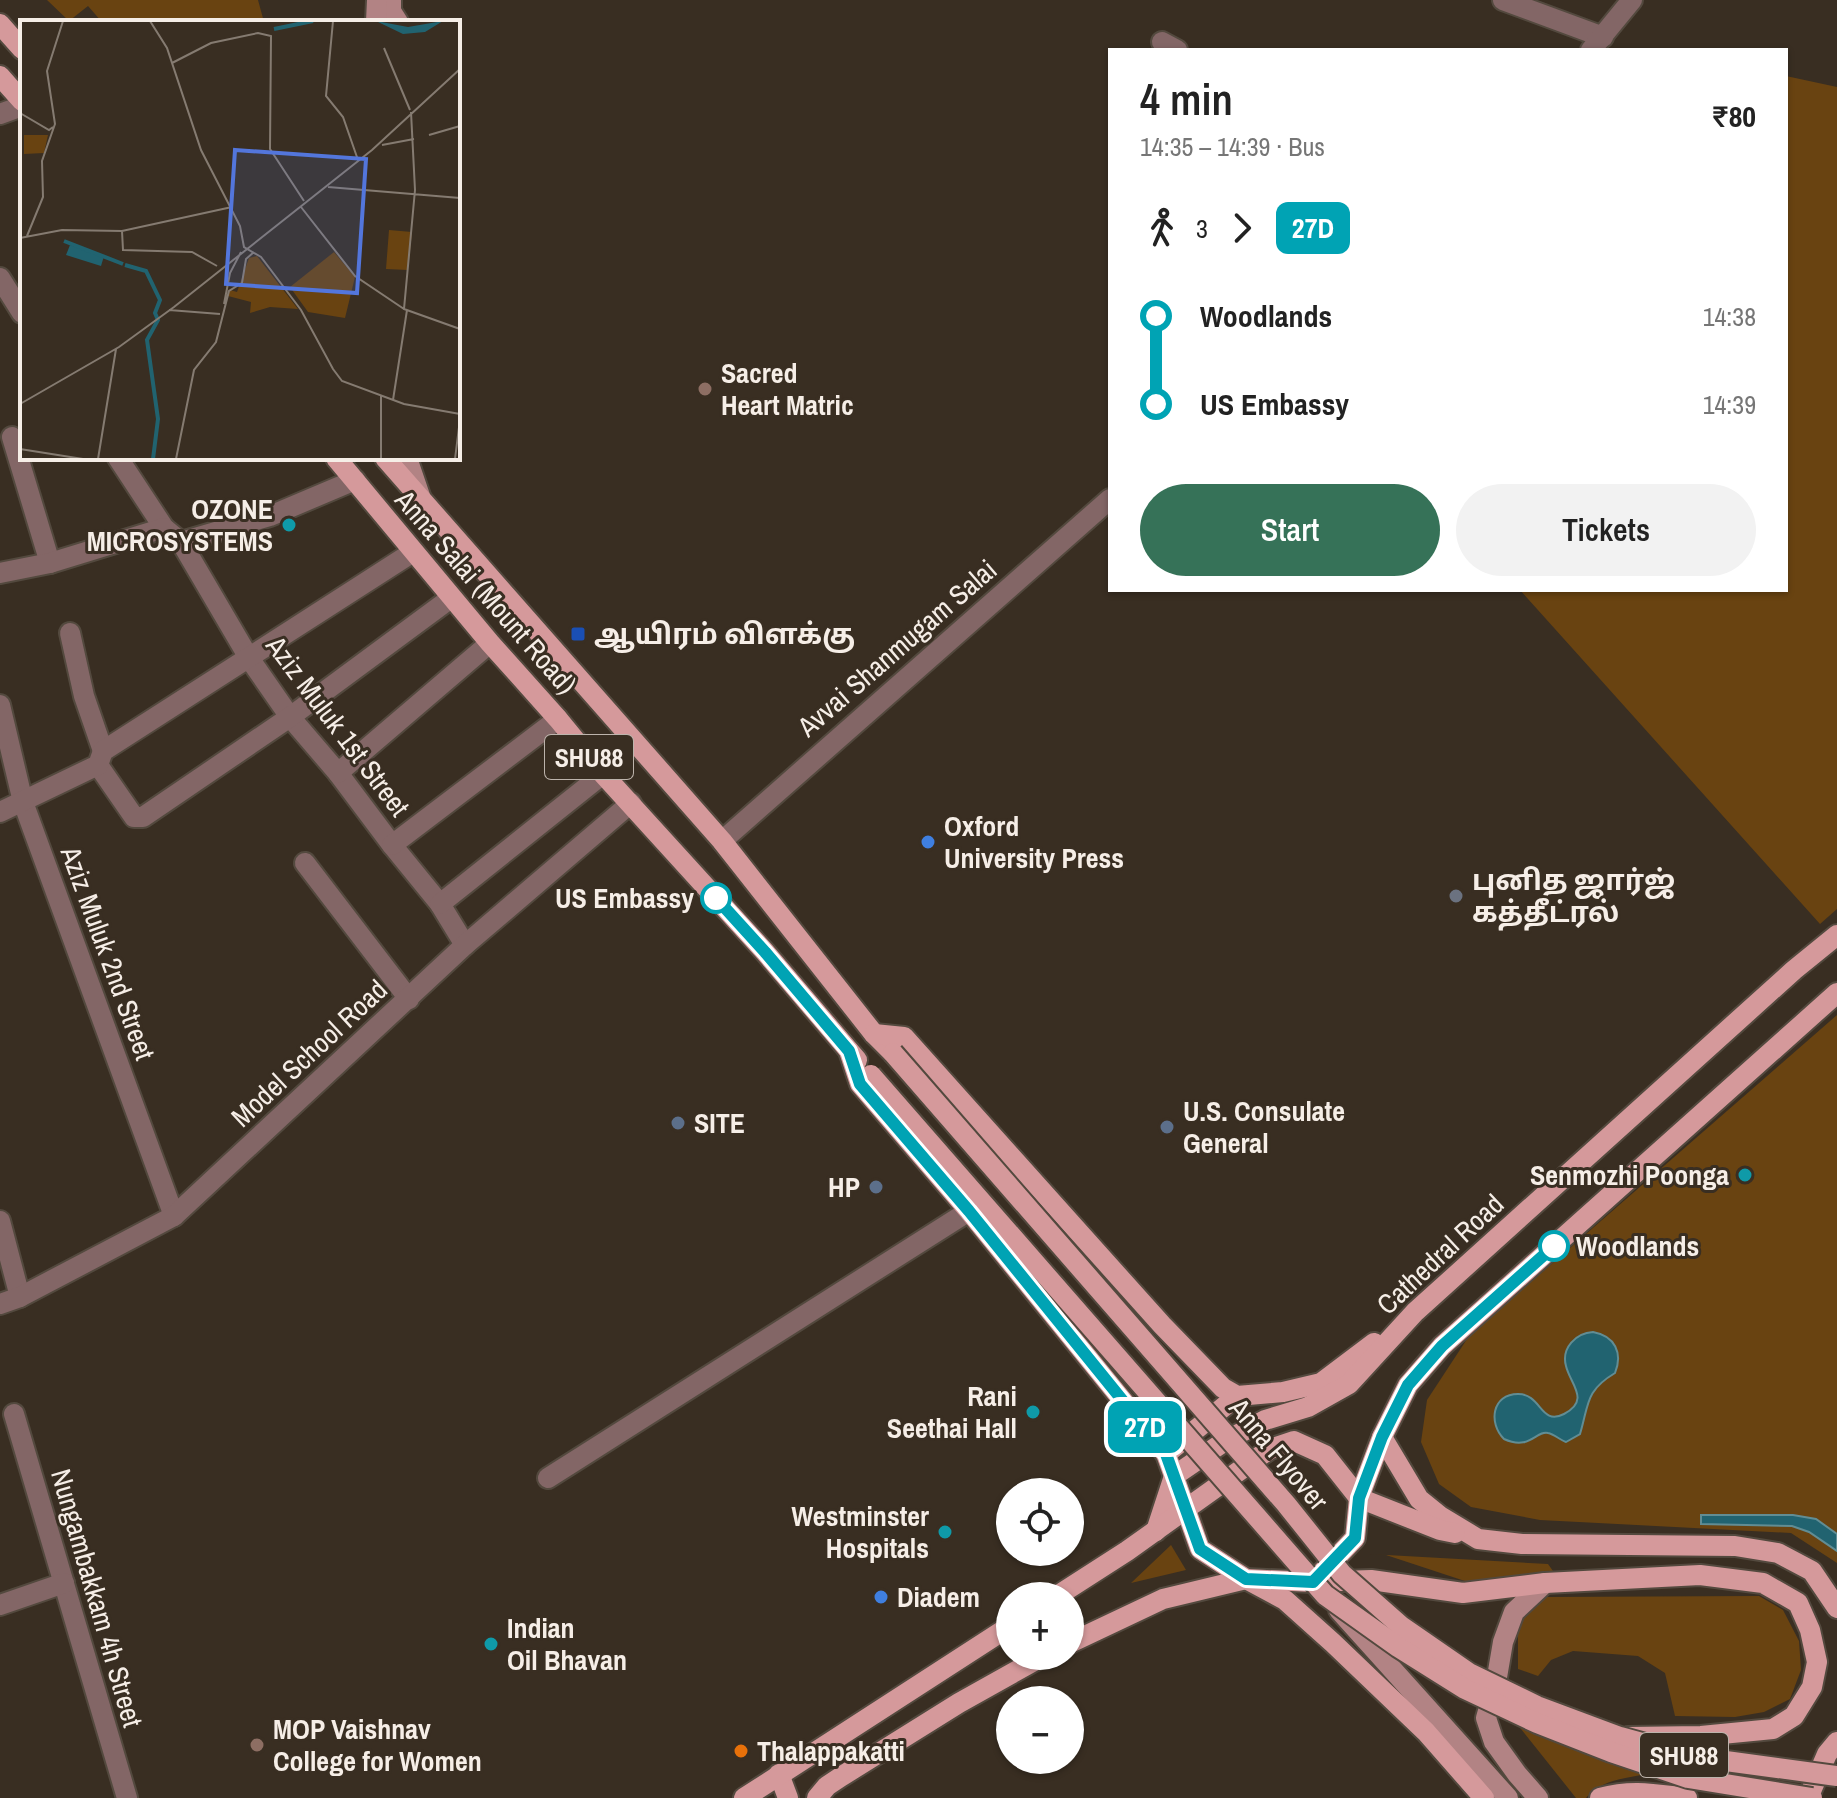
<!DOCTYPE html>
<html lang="en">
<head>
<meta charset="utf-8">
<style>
  body { margin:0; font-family:"Archivo Narrow","Noto Sans Tamil",sans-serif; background:#f2f2f2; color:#222; height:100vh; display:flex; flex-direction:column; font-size:30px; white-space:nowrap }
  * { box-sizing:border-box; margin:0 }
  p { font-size:26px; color:#767676 }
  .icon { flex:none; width:44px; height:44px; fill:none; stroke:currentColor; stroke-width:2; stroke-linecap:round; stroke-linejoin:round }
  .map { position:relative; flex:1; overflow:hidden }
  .side { position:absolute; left:1108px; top:48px; width:680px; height:544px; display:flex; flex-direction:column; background:#fff; border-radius:0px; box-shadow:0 2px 6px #0004 }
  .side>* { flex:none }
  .badge { padding:0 16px; border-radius:12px; font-size:28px; line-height:52px }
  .controls { position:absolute; left:996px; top:1478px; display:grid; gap:16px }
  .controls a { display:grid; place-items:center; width:88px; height:88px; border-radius:50%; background:#fff; box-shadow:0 2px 6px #0004; font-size:40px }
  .map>.badge { position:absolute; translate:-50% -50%; box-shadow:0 0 0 4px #fff }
  .legs { display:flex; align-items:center; gap:12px; height:88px; padding:0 32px; font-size:26px }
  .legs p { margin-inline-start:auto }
  .summary { display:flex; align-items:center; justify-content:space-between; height:136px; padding:0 32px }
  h1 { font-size:44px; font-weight:600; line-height:60px }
  .button { display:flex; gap:16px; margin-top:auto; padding:16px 32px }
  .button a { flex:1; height:92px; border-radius:48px; background:#367258; color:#fff; font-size:32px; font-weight:600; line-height:92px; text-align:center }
  .button a+a { background:#f2f2f2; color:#222 }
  ul { padding:0 32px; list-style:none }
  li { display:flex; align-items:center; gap:28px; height:88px; font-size:30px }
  li i { display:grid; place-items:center; width:12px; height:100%; margin:0 10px; background:currentColor }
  li i::after { content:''; width:20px; height:20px; margin:-10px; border:6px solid; border-radius:50%; background:#fff }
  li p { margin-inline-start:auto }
  li:first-child i { background:linear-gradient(#0000 50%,currentColor 0) }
  li:last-child i { background:linear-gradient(currentColor 50%,#0000 0) }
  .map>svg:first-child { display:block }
  .green { fill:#694311 }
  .water { fill:#216370; stroke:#618d94; stroke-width:2 }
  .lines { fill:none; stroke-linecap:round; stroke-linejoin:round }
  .minor-casing { stroke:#53493e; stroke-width:24 }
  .tertiary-casing { stroke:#53493e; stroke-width:24 }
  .secondary-casing { stroke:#53493e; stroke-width:24 }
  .primary-casing { stroke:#53493e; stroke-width:24 }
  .minor { stroke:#836666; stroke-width:20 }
  .tertiary { stroke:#836666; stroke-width:20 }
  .secondary { stroke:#b28384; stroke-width:20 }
  .primary { stroke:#d5999b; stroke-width:20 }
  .primary-bridge-casing { stroke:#53493e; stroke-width:24; stroke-linecap:butt }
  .primary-bridge { stroke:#d5999b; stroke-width:20 }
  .line-1-casing { stroke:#fff; stroke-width:18 }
  .line-1 { stroke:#00a3b4; stroke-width:12 }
  .education-dot { fill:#8d6e63; stroke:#392e22; stroke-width:3 }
  .culture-dot { fill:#0f9aa8; stroke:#392e22; stroke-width:3 }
  .transit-dot { fill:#1a4fb4; stroke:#392e22; stroke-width:3 }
  .shop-dot { fill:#3f7fe0; stroke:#392e22; stroke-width:3 }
  .worship-dot { fill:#6b7280; stroke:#392e22; stroke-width:3 }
  .stop-1-dot { fill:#fff; stroke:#00a3b4; stroke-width:4 }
  .service-dot { fill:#5c6f8a; stroke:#392e22; stroke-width:3 }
  .food-dot { fill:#e8710a; stroke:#392e22; stroke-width:3 }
  .labels { text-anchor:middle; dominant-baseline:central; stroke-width:6; stroke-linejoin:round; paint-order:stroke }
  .shield { fill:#392e22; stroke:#bdb4ac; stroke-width:2 }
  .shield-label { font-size:26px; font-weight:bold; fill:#f6eee7 }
  .poi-label { font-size:28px; font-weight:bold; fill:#f6eee7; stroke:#392e22; text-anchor:start }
  .street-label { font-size:28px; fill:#f6eee7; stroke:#392e22 }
  .stop-label { font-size:28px; font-weight:bold; fill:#f6eee7; stroke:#392e22; text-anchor:end }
  .inset-river { fill:none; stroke:#216370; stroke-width:4 }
  .inset-road { fill:none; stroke:#857b71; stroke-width:2 }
  .view { fill:#5376dc; fill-opacity:0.15; stroke:#5376dc; stroke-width:4 }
  .inset-edge { fill:none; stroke:#f6eee7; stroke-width:4 }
</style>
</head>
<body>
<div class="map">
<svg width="1837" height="1798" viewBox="0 0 1837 1798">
  <rect width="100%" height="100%" fill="#392e22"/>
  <g class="green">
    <polygon points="47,0 258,0 264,22 102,22 88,6 69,21"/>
    <polygon points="1786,76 1837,87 1837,909 1820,924 1520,590 1786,590"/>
    <polygon points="1837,1015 1837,1563 1791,1533 1540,1520 1471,1507 1439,1484 1421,1442 1427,1400 1469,1336"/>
    <polygon points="1171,1545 1186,1570 1131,1583"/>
    <polygon points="1369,1554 1548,1564 1553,1571 1498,1584 1477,1585 1386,1555"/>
    <polygon points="1759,1596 1783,1610 1799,1641 1801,1670 1790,1699 1764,1712 1735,1717 1675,1716 1665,1673 1638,1656 1573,1651 1551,1660 1538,1676 1518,1669 1518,1619 1523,1608 1547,1597"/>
    <path d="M1517 1724 1603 1760 1647 1774C1626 1778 1600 1780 1586 1798H1576Z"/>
  </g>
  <g class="water">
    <path d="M1593 1332C1615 1336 1623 1353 1615 1373 1585 1391 1589 1404 1580 1434L1566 1442C1560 1440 1554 1434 1548 1433 1536 1430 1530 1451 1504 1439 1488 1423 1492 1394 1518 1394 1542 1394 1540 1426 1564 1414 1591 1400 1570 1384 1566 1366 1561 1348 1576 1333 1593 1332Z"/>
    <polygon points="1701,1515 1793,1515 1816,1519 1837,1534 1837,1551 1809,1532 1792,1526 1701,1524"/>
  </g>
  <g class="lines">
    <g class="minor-casing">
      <g id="minor">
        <polyline points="1503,0 1603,37"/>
        <polyline points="1162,42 1177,50"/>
        <polyline points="0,278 22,313"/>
        <polyline points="12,437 50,563"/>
        <polyline points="118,458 164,528 181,542 249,658 290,717 338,773 392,845 440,904 465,945"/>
        <polyline points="181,542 270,516 355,480"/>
        <polyline points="0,573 50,563 164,528"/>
        <polyline points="70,633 84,696 103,751"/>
        <polyline points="0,705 23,802 174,1216"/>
        <polyline points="98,765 134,817 143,817 290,717 451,598"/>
        <polyline points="338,773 490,643"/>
        <polyline points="0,812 98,765 103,751 413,552"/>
        <polyline points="392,845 558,719"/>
        <polyline points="305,863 409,999"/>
        <polyline points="440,904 603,774"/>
        <polyline points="0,1221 20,1297"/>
        <polyline points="14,1414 127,1798"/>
        <polyline points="548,1478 969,1211"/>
        <polyline points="0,1605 64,1583"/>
      </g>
    </g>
    <g class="tertiary-casing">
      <g id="tertiary">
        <polyline points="1591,50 1632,0"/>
        <polyline points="0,114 22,106"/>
        <polyline points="722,841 1110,499"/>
        <polyline points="0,1304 20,1297 174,1216 465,945 631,803"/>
      </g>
    </g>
    <g class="secondary-casing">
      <g id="secondary">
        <polyline points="391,0 391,11 398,22"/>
        <polyline points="376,22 377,0"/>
        <polyline points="407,458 420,496"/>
        <polyline points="1339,1610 1508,1798"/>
        <polyline points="1538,1798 1517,1774 1494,1742 1486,1718 1496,1683 1503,1642 1514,1612 1545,1583"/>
      </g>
    </g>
    <g class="primary-casing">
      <g id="primary">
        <polyline points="0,24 22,49"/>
        <polyline points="0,76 22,101"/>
        <polyline points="336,458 490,643 558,719 603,774 765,952 857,1060"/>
        <polyline points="385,458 722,841 874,1034 893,1053"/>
        <polyline points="874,1034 904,1037 1162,1325 1223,1388 1237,1396 1283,1392 1321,1383 1374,1343"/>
        <polyline points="849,1051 860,1084 969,1211 1166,1454 1200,1549 1246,1579 1285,1600 1333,1643 1426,1732 1484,1798"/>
        <polyline points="1382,1437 1419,1499 1440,1516 1478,1539 1522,1544 1735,1546 1778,1553 1812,1571 1837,1608"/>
        <polyline points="1166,1454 1237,1396"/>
        <polyline points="1156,1531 1174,1476 1225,1441 1265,1420 1308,1407 1349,1384 1415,1312 1794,970 1837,935"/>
        <polyline points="1313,1582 1371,1580 1463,1593 1545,1583 1700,1575 1763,1583 1798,1603 1810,1630 1817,1662 1812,1687 1794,1716 1773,1729 1701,1736 1628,1737"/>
        <polyline points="1057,1596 1127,1551 1270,1449 1294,1441 1325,1455 1359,1498 1440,1530 1455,1533"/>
        <polyline points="1070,1643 1163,1599 1246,1579 1313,1582 1355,1538 1359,1498 1382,1437 1408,1385 1442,1346 1837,993"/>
        <polyline points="779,1774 788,1798"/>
        <polyline points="744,1798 1010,1626"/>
        <polyline points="817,1798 827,1786 842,1776 959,1703 1043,1656"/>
        <path d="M1600 1798C1633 1789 1654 1794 1687 1798"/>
        <polyline points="1808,1798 1827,1754 1837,1742"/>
      </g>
    </g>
    <use href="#minor" class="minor"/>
    <use href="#tertiary" class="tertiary"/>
    <use href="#secondary" class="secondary"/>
    <use href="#primary" class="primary"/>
    <g class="primary-bridge-casing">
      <g id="primary-bridge">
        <polyline points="893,1053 1286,1504 1342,1574 1401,1626 1469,1673 1537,1706 1620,1737 1689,1756 1837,1776"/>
        <polyline points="871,1075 1325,1595 1398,1647 1465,1689 1537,1723 1611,1752 1688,1778 1812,1798"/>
      </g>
    </g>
    <use href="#primary-bridge" class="primary-bridge"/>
  </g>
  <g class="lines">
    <g class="line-1-casing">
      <polyline id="line-1" points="716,898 765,952 849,1051 860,1084 969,1211 1166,1454 1200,1549 1246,1579 1313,1582 1355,1538 1359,1498 1382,1437 1408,1385 1442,1346 1554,1246"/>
    </g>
    <use href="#line-1" class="line-1"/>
  </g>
  <g class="education-dot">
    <circle cx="705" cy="389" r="8"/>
    <circle cx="257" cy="1745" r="8"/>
  </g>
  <g class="culture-dot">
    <circle cx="289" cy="525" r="8"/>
    <circle cx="1745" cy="1175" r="8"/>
    <circle cx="1033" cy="1412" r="8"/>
    <circle cx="945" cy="1532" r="8"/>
    <circle cx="491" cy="1644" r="8"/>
  </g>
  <rect class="transit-dot" x="570" y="626" width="16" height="16" rx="4"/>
  <g class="shop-dot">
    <circle cx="928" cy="842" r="8"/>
    <circle cx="881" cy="1597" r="8"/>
  </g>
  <circle class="worship-dot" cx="1456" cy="896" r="8"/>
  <g class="stop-1-dot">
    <circle cx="716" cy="898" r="14"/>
    <circle cx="1554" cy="1246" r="14"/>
  </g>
  <g class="service-dot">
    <circle cx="678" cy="1123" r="8"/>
    <circle cx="1167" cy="1127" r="8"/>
    <circle cx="876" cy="1187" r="8"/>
  </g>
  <circle class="food-dot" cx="741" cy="1751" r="8"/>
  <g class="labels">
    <g class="shield">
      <rect x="545" y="735" width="88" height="44" rx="6"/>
      <rect x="1640" y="1733" width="88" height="44" rx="6"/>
    </g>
    <g class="shield-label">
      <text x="589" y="757">SHU88</text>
      <text x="1684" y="1755">SHU88</text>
    </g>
    <g class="poi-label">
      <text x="721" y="373">Sacred<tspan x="721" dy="32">Heart Matric</tspan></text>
      <text x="273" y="509" text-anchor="end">OZONE<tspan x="273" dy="32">MICROSYSTEMS</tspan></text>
      <text x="594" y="634">ஆயிரம் விளக்கு</text>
      <text x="944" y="826">Oxford<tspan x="944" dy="32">University Press</tspan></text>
      <text x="1472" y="880">புனித ஜார்ஜ்<tspan x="1472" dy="32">கத்தீட்ரல்</tspan></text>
      <text x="1183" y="1111">U.S. Consulate<tspan x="1183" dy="32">General</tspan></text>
      <text x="694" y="1123">SITE</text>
      <text x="1729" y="1175" text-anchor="end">Senmozhi Poonga</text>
      <text x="860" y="1187" text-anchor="end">HP</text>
      <text x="1017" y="1396" text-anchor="end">Rani<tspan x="1017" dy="32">Seethai Hall</tspan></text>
      <text x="929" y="1516" text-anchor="end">Westminster<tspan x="929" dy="32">Hospitals</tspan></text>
      <text x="897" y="1597">Diadem</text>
      <text x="507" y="1628">Indian<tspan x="507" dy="32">Oil Bhavan</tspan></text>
      <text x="273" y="1729">MOP Vaishnav<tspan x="273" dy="32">College for Women</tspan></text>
      <text x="757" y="1751">Thalappakatti</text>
    </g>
    <g class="street-label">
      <text transform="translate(486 592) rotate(49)">Anna Salai (Mount Road)</text>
      <text transform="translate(897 648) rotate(-41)">Avvai Shanmugam Salai</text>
      <text transform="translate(338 726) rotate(53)">Aziz Muluk 1st Street</text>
      <text transform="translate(108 953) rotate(70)">Aziz Muluk 2nd Street</text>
      <text transform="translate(309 1053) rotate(-43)">Model School Road</text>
      <text transform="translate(1440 1254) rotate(-43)">Cathedral Road</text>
      <text transform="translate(1279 1454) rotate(50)">Anna Flyover</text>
      <text transform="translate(97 1598) rotate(74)">Nungambakkam 4h Street</text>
    </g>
    <g class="stop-label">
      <text x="694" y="898">US Embassy</text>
      <text x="1576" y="1246" text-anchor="start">Woodlands</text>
    </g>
  </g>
  <g transform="translate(20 20)">
    <rect width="440" height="440" fill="#392e22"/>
    <path d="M4 115H28L24 133 4 134ZM369 210 392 212 388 250 366 249ZM314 232 335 257 325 298 288 292 270 267ZM237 236 278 289 250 287 230 293 231 282 208 276 210 270 217 272 229 238Z" fill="#694311"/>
    <path d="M356 1 388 7 423 1 405 12 383 14ZM50 225 84 236 81 246 46 235Z" fill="#216370"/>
    <path class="inset-river" d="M254 9 293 1M44 221 103 244M105 245 126 251 140 280 135 293 138 300 127 320 138 399 133 439"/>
    <path class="inset-road" d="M130 1 147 28 181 130 220 206 224 227 241 237 281 290 313 349 322 361 384 384 440 394M313 1 306 76 323 97 338 140M364 28 390 90M152 43 191 23 238 13 251 16 250 129 284 181M391 92 395 170M0 93 29 110 33 107M409 115 440 106M362 125 394 119M308 167 440 178M395 170 384 289 440 309M281 187 335 256 384 289M102 211 103 230 172 232 197 246M7 216 23 177 22 141 35 104 27 51 43 1M0 218 42 210 102 211 212 187M204 284 210 253 221 232M149 290 200 294M373 380 387 290M0 384 99 327 154 287 352 130 440 49M0 429 63 439M78 439 96 329M156 439 174 350 196 322 209 271 222 263 226 239 234 232M361 439V375M435 439 440 399"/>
    <path class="view" d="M215 130 346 139 337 273 206 264Z"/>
    <rect width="440" height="440" class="inset-edge"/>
  </g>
</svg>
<div class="controls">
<a><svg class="icon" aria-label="locate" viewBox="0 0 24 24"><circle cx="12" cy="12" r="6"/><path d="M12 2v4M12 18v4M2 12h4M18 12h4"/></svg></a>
<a>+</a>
<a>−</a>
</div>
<b class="badge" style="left:1145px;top:1427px;background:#00a3b4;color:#fff">27D</b>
<section class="side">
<div class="summary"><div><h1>4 min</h1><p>14:35 – 14:39 · Bus</p></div><b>₹80</b></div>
<div class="legs"><svg class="icon" aria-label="walk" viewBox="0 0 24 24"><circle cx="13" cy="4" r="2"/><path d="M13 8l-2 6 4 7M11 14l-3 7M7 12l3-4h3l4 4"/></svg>3<svg class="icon" aria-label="forward" viewBox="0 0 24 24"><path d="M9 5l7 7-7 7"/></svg><b class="badge" style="background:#00a3b4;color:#fff">27D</b></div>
<ul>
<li><i style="color:#00a3b4"></i><b>Woodlands</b><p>14:38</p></li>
<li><i style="color:#00a3b4"></i><b>US Embassy</b><p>14:39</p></li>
</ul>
<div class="button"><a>Start</a><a>Tickets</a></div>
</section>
</div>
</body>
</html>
